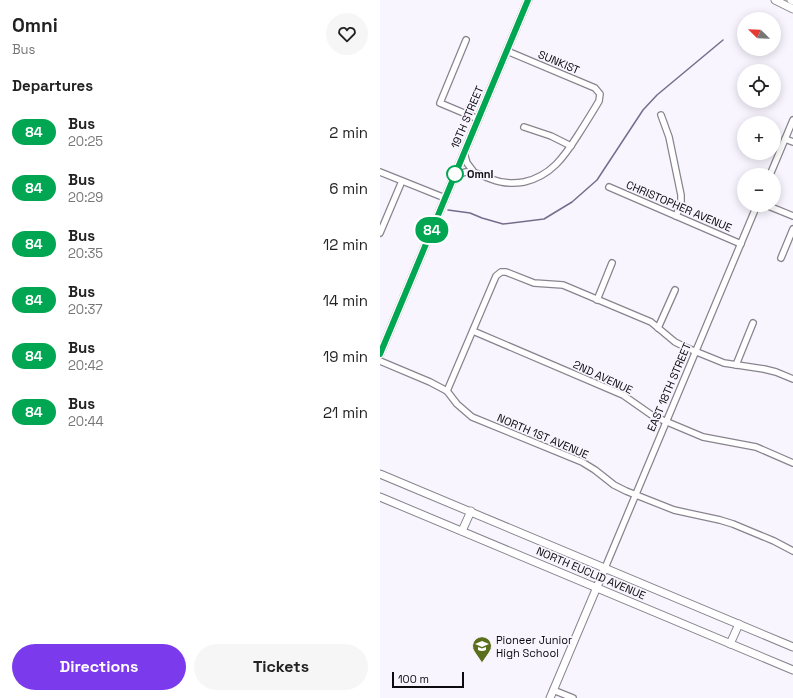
<!DOCTYPE html>
<html lang="en">
<head>
<meta charset="utf-8">
<style>
  body { margin:0; font-family:"Space Grotesk",sans-serif; background:#f6f6f6; color:#222; height:100vh; display:flex; flex-direction:column; font-size:15px; white-space:nowrap }
  * { box-sizing:border-box; margin:0 }
  p { font-size:13px; color:#767676 }
  .icon { flex:none; width:22px; height:22px; fill:none; stroke:currentColor; stroke-width:2; stroke-linecap:round; stroke-linejoin:round }
  .map { position:relative; flex:1; overflow:hidden }
  .sheet { display:flex; flex-direction:column; background:#fff; width:380px }
  .sheet>* { flex:none }
  .badge { padding:0 8px; border-radius:13px; font-size:14px; line-height:26px }
  .needle { width:26px; rotate:293deg }
  .buttons { position:absolute; left:357px; top:12px; display:grid; gap:8px }
  .buttons a { display:grid; place-items:center; width:44px; height:44px; border-radius:50%; background:#fff; box-shadow:0 2px 10px #0003; font-size:20px }
  .scale { position:absolute; left:12px; bottom:10px; width:72px; box-sizing:border-box; padding-left:4px; border:2px solid #0d0b0f; border-top:0; font-size:11px; line-height:14px; white-space:nowrap; color:#0d0b0f; -webkit-text-stroke:3px #f8f5fe; paint-order:stroke }
  .map>.badge { position:absolute; translate:-50% -50%; box-shadow:0 0 0 2px #fff }
  h2 { padding:0 12px; font-size:15px; line-height:36px }
  .round { display:grid; place-items:center; flex:none; width:42px; height:42px; border-radius:21px; background:#f6f6f6 }
  .head { display:flex; align-items:center; justify-content:space-between; height:68px; padding:0 12px }
  h1 { font-size:19px; font-weight:800; line-height:30px }
  .primary-button { display:flex; gap:8px; margin-top:auto; padding:8px 12px }
  .primary-button a { flex:1; height:46px; border-radius:24px; background:#7c3aed; color:#fff; font-size:16px; font-weight:800; line-height:46px; text-align:center }
  .primary-button a+a { background:#f6f6f6; color:#222 }
  ul { padding:0; list-style:none }
  li { display:flex; align-items:center; gap:12px; height:56px; padding:0 12px }
  li div { flex:1 }
  li b { display:block; font-size:15px }
  li em { font-style:normal }
  li .badge { min-width:44px; font-weight:700; text-align:center }
  main { display:flex; flex:1; min-height:0 }
  .map>svg:first-child { display:block }
  .lines { fill:none; stroke-linecap:round; stroke-linejoin:round }
  .stream { stroke:#776c8c; stroke-width:1.5 }
  .minor-casing { stroke:#88848e; stroke-width:8 }
  .major-casing { stroke:#88848e; stroke-width:9 }
  .minor { stroke:#fff; stroke-width:5.5 }
  .major { stroke:#fff; stroke-width:7 }
  .line-casing { stroke:#fff; stroke-width:9 }
  .line { stroke:#00a651; stroke-width:6 }
  .stop-dot { fill:#fff; stroke:#00a651; stroke-width:2 }
  .labels { text-anchor:middle; dominant-baseline:central; stroke-width:3.5; stroke-linejoin:round; paint-order:stroke }
  .street-label { font-size:11px; fill:#0d0b0f; stroke:#f8f5fe }
  .stop-label { font-size:11px; font-weight:bold; fill:#0d0b0f; stroke:#f8f5fe; text-anchor:start }
  .poi-label { font-size:11px; fill:#0d0b0f; stroke:#f8f5fe; text-anchor:start }
</style>
</head>
<body>
<main>
<section class="sheet">
<div class="head"><div><h1>Omni</h1><p>Bus</p></div><a class="round"><svg class="icon" aria-label="heart" viewBox="0 0 24 24"><path d="M12 20l-8-8c-3-5 5-10 8-4 3-6 11-1 8 4z"/></svg></a></div>
<h2>Departures</h2>
<ul>
<li><span class="badge" style="background:#00a651;color:#fff">84</span><div><b>Bus</b><p>20:25</p></div><em>2 min</em></li>
<li><span class="badge" style="background:#00a651;color:#fff">84</span><div><b>Bus</b><p>20:29</p></div><em>6 min</em></li>
<li><span class="badge" style="background:#00a651;color:#fff">84</span><div><b>Bus</b><p>20:35</p></div><em>12 min</em></li>
<li><span class="badge" style="background:#00a651;color:#fff">84</span><div><b>Bus</b><p>20:37</p></div><em>14 min</em></li>
<li><span class="badge" style="background:#00a651;color:#fff">84</span><div><b>Bus</b><p>20:42</p></div><em>19 min</em></li>
<li><span class="badge" style="background:#00a651;color:#fff">84</span><div><b>Bus</b><p>20:44</p></div><em>21 min</em></li>
</ul>
<div class="primary-button"><a>Directions</a><a>Tickets</a></div>
</section>
<div class="map">
<svg width="413" height="698" viewBox="0 0 413 698">
  <rect width="100%" height="100%" fill="#f8f5fe"/>
  <g class="lines">
    <polyline class="stream" points="68,210 90,213 102,218 123,224 164,219 192,202 217,180 263,110 277,95 343,40"/>
    <g class="minor-casing">
      <g id="minor">
        <polyline points="86,40 60,103 98,119"/>
        <polyline points="281,115 289,137 301,195 301,204 296,216"/>
        <polyline points="144,127 171,136 191,146"/>
        <polyline points="405,139 413,142"/>
        <polyline points="84,153 87,163 93,171"/>
        <polyline points="0,172 65,198"/>
        <polyline points="390,175 413,120"/>
        <path d="M74 177C90 167 95 173 111 179 121 183 133 184 144 182 171 176 184 157 198 135 205 124 212 113 219 101L220 94 215 88 127 51"/>
        <polyline points="229,187 361,244"/>
        <polyline points="386,205 413,216"/>
        <polyline points="0,233 22,181"/>
        <polyline points="401,258 413,229"/>
        <polyline points="217,300 232,263"/>
        <polyline points="278,328 295,290"/>
        <polyline points="93,331 243,395 273,416 323,437 376,447 413,463"/>
        <polyline points="0,361 50,382 67,391 77,404 92,417 202,462 215,470 234,485 246,491 294,510 340,520 353,524 394,541 413,551"/>
        <polyline points="356,365 373,323"/>
        <polyline points="67,391 116,276 121,272 126,272 154,283 183,285 271,322 295,342 307,348 344,363 384,369 396,372 413,379"/>
        <polyline points="225,568 377,205"/>
        <polyline points="173,690 193,698"/>
      </g>
    </g>
    <g class="major-casing">
      <g id="major">
        <polyline points="395,0 413,9"/>
        <polyline points="411,0 413,1"/>
        <polyline points="0,354 148,0"/>
        <polyline points="0,474 413,647"/>
        <polyline points="0,497 413,670"/>
        <polyline points="82,531 91,511"/>
        <polyline points="350,644 359,624"/>
        <polyline points="170,698 225,568"/>
      </g>
    </g>
    <use href="#minor" class="minor"/>
    <use href="#major" class="major"/>
  </g>
  <g class="lines">
    <g class="line-casing">
      <polyline id="line" points="0,354 148,0"/>
    </g>
    <use href="#line" class="line"/>
  </g>
  <defs>
    <g id="school-pin" transform="scale(1)"><path d="M0 17L-7.5 6A9.5 9.5 0 1 1 7.5 6Z" fill="#5b6e1b" stroke="#f8f5fe"/><path d="M0-5L7-2L0 1L-7-2ZM-4 1L0 2.5L4 1V4Q0 6-4 4Z" fill="#fff"/></g>
  </defs>
  <g fill-rule="evenodd">
    <use href="#school-pin" x="102" y="646"/>
  </g>
  <circle class="stop-dot" cx="75" cy="174" r="8"/>
  <g class="labels">
    <g class="street-label">
      <text transform="translate(179 62) rotate(23)">SUNKIST</text>
      <text transform="translate(87 117) rotate(-67)">19TH STREET</text>
      <text transform="translate(299 206) rotate(23)">CHRISTOPHER AVENUE</text>
      <text transform="translate(223 377) rotate(25)">2ND AVENUE</text>
      <text transform="translate(289 387) rotate(-67)">EAST 18TH STREET</text>
      <text transform="translate(163 436) rotate(23)">NORTH 1ST AVENUE</text>
      <text transform="translate(211 573) rotate(23)">NORTH EUCLID AVENUE</text>
    </g>
    <g class="stop-label">
      <text x="87" y="174">Omni</text>
    </g>
    <g class="poi-label">
      <text x="116" y="640">Pioneer Junior<tspan x="116" dy="13">High School</tspan></text>
    </g>
  </g>
</svg>
<div class="buttons">
<a><svg class="needle" viewBox="-14 -14 28 28"><path d="M0-13l5 13h-10z" fill="#e53935"/><path d="M0 13l5-13h-10z" fill="#767676"/></svg></a>
<a><svg class="icon" aria-label="locate" viewBox="0 0 24 24"><circle cx="12" cy="12" r="6"/><path d="M12 2v4M12 18v4M2 12h4M18 12h4"/></svg></a>
<a>+</a>
<a>−</a>
</div>
<div class="scale">100 m</div>
<b class="badge" style="left:52px;top:230px;background:#00a651;color:#fff">84</b>
</div>
</main>
</body>
</html>
